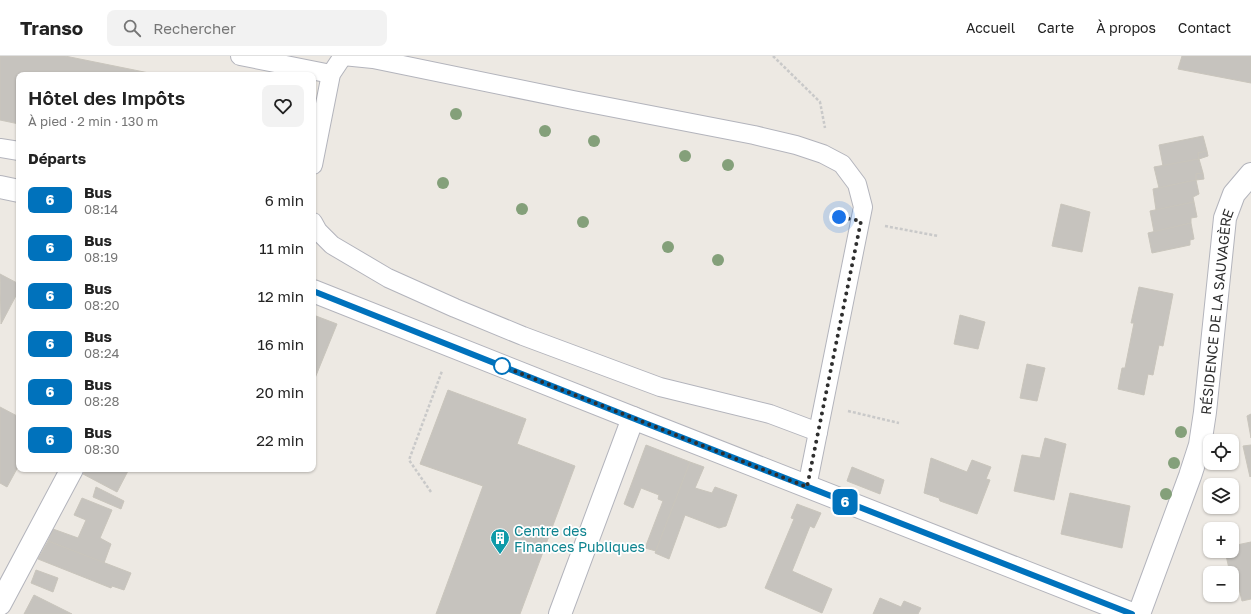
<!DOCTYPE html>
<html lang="fr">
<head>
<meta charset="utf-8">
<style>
  body { margin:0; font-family:"Golos Text",sans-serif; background:#f2f2f2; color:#222; height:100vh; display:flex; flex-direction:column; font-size:15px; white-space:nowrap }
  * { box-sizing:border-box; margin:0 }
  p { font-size:13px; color:#767676 }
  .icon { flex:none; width:22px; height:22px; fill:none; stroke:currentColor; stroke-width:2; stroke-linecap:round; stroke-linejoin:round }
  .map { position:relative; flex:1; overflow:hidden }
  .drawer { position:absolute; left:16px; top:16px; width:300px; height:400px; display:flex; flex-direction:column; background:#fff; border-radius:8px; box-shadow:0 1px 3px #0004 }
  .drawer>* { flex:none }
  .badge { padding:0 8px; border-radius:6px; font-size:14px; line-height:26px }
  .buttons { position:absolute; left:1203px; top:378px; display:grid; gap:8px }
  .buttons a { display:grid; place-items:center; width:36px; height:36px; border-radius:8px; background:#fff; box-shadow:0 1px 3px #0004; font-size:20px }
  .you { position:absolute; width:20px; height:20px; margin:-10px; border:3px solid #fff; border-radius:50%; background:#1a73e8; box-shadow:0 0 0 6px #1a73e833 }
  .map>.badge { position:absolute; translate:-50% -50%; box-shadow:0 0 0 2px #fff }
  h2 { padding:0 12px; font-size:15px; line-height:36px }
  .round { display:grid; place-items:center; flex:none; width:42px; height:42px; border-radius:8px; background:#f2f2f2 }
  .overview { display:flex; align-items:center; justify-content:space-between; height:68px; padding:0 12px }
  h1 { font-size:19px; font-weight:600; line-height:30px }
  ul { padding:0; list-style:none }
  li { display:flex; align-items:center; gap:12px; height:48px; padding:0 12px }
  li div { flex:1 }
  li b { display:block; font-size:15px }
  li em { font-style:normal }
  li .badge { min-width:44px; font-weight:700; text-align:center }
  header { display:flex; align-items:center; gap:24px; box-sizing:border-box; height:56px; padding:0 20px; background:#fff; border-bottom:1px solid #e0e0e0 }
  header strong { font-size:19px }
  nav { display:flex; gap:22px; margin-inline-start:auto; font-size:14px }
  .search { width:280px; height:36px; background:#f2f2f2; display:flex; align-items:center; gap:10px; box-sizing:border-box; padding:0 14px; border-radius:8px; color:#767676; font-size:15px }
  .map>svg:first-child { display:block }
  .building { fill:#c6c3be; stroke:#c9c5bc }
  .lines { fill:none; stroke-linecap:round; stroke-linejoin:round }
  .lane-casing { stroke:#b3b4bc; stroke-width:20 }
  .street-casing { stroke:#b3b4bc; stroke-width:24 }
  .secondary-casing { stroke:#b3b4bc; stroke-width:24 }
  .path { stroke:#c9c9c9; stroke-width:2.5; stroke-dasharray:3 2; stroke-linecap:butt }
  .lane { stroke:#fff; stroke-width:18 }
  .street { stroke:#fff; stroke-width:22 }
  .secondary { stroke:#fff; stroke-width:22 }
  .tree { fill:#84a07a }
  .line-casing { stroke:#fff; stroke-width:9 }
  .line { stroke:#0072bc; stroke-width:6 }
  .walk { stroke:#2e2e2e; stroke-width:4; stroke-dasharray:0 7.2 }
  .stop-dot { fill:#fff; stroke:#0072bc; stroke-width:2 }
  .labels { text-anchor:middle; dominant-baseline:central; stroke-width:3.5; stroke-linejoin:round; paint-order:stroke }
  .street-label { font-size:14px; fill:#2e2e2e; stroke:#fff }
  .culture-label { font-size:14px; fill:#0d838f; stroke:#fff; text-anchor:start }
</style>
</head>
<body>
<header>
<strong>Transo</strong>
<div class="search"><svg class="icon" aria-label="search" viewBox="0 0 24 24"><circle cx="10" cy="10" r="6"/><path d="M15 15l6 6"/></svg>Rechercher</div>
<nav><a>Accueil</a><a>Carte</a><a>À propos</a><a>Contact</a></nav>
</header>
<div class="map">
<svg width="1251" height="558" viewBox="0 0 1251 558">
  <rect width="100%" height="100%" fill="#ede9e3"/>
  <g class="building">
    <polygon points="0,0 65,0 159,19 19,19 19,68 0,64"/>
    <polygon points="1182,0 1251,0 1251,27 1178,13"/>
    <polygon points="1203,80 1207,95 1198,97 1199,103 1163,110 1159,89"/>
    <polygon points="1207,95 1208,100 1199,103 1198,97"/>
    <polygon points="1199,103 1203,117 1196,118 1196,124 1159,132 1154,111"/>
    <polygon points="1203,117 1204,123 1196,124 1196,118"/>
    <polygon points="1196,124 1199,138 1193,141 1194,146 1156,154 1153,133"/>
    <polygon points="1194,146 1197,161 1191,162 1191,167 1154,176 1150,155"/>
    <polygon points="1061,148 1090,156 1082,196 1052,190"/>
    <polygon points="1191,167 1194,183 1190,184 1190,189 1152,197 1148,177"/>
    <polygon points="0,218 19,228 19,234 1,268"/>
    <polygon points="1139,231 1173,238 1163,290 1159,289 1153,319 1148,318 1144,339 1118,333 1122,312 1125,312 1134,267 1131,267"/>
    <polygon points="960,259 985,266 978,293 954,288"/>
    <polygon points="316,260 337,268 313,327 313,269"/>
    <polygon points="1027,308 1045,312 1037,345 1020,342"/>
    <polygon points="448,334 526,363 517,388 575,410 520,558 436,558 483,430 420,408"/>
    <polygon points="0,351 19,361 19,409 7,431 0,427"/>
    <polygon points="1251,358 1251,382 1247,360"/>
    <polygon points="1045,382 1066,388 1054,444 1014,435 1022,399 1040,402"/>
    <polygon points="646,389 690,406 656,495 645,492 663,445 658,443 659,439 641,432 633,452 624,448"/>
    <polygon points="1251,389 1251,420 1250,421 1243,390"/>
    <polygon points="931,402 967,416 972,404 991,411 986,423 990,424 977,458 940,445 939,442 924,437"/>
    <polygon points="690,406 704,411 695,432 712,437 715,431 737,439 726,470 719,472 685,459 669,503 655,497"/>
    <polygon points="852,411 884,424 880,438 847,425"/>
    <polygon points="86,413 129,413 117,436 83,418"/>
    <polygon points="96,431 124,445 121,453 93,441"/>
    <polygon points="1070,437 1130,450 1122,492 1061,478"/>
    <polygon points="82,442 112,454 100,482 111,488 104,507 48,485 53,473 78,482 86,464 74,459"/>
    <polygon points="797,448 821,457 814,472 810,470 792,515 832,533 822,557 765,532 794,463 791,462"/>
    <polygon points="48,485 131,517 124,534 112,530 111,532 38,503"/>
    <polygon points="1251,486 1251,543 1242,545 1236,520 1232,520 1232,517 1230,517 1225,495 1232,495 1232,490"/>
    <polygon points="36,514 58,522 53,536 31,527"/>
    <polygon points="34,539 72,558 24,558"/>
    <polygon points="880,542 901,551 904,545 921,552 918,558 873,558"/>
  </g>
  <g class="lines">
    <g class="lane-casing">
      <g id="lane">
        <polyline points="240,0 331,18"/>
        <polyline points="343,0 373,3 573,44 754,79 796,89 823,98 842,108 857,128 863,151 807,431"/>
        <polyline points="0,92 19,95"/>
        <polyline points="313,109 331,18 343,0"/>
        <polyline points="313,166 318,175 332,189 388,222 455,252 523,280 660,331 770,358 818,376"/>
      </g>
    </g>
    <g class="street-casing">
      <g id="street">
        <polyline points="0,131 19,135"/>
        <polyline points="313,235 633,362"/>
        <polyline points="0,548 72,413"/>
        <path id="s1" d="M1139 558 1190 420 1200 389 1205 356 1225 162 1234 138 1251 118"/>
      </g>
    </g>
    <g class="secondary-casing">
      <polyline id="secondary" points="560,558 633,362 1132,558"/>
    </g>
    <g class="path">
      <polyline points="773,0 820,46 825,72"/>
      <polyline points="885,170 938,180"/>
      <polyline points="848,355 899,367"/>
      <polyline points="431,436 409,404 442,315"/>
    </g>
    <use href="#lane" class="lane"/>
    <use href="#street" class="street"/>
    <use href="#secondary" class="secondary"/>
  </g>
  <g class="tree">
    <circle cx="456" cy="58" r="6"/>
    <circle cx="545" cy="75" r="6"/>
    <circle cx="594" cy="85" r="6"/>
    <circle cx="685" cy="100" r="6"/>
    <circle cx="728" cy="109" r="6"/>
    <circle cx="443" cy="127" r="6"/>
    <circle cx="522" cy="153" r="6"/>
    <circle cx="583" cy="166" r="6"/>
    <circle cx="668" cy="191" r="6"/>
    <circle cx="718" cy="204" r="6"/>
    <circle cx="1181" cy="376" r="6"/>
    <circle cx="1174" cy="407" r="6"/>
    <circle cx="1166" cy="438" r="6"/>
  </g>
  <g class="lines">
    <g class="line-casing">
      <polyline id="line" points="313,235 650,369 1132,558"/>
    </g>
    <use href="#line" class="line"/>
    <polyline class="walk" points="502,310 807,431 861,165 839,161"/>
  </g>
  <defs>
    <g id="building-pin" transform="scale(1)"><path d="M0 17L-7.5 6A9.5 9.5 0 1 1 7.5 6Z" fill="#0f9aa8" stroke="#fff"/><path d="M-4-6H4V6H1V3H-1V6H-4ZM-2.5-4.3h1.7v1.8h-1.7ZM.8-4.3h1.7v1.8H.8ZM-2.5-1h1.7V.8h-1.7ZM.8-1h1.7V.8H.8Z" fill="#fff"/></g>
  </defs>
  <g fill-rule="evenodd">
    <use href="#building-pin" x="500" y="482"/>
  </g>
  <circle class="stop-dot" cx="502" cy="310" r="8"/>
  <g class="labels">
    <g class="street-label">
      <text stroke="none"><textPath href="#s1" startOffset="314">RÉSIDENCE DE LA SAUVAGÈRE</textPath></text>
    </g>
    <g class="culture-label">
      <text x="514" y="474">Centre des<tspan x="514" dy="16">Finances Publiques</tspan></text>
    </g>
  </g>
</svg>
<div class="buttons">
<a><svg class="icon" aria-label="locate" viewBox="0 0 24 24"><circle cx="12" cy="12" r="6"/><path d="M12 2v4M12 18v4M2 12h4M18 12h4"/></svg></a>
<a><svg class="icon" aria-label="layers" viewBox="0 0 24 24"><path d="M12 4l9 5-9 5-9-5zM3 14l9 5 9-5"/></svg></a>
<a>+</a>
<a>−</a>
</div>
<div class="you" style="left:839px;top:161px"></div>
<b class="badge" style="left:845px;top:446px;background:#0072bc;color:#fff">6</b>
<section class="drawer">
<div class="overview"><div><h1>Hôtel des Impôts</h1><p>À pied · 2 min · 130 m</p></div><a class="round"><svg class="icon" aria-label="heart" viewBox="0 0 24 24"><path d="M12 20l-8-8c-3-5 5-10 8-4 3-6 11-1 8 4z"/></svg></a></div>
<h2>Départs</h2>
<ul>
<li><span class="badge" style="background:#0072bc;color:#fff">6</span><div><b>Bus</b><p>08:14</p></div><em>6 min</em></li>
<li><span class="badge" style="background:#0072bc;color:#fff">6</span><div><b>Bus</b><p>08:19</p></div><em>11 min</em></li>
<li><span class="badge" style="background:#0072bc;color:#fff">6</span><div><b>Bus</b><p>08:20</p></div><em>12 min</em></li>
<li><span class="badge" style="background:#0072bc;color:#fff">6</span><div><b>Bus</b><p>08:24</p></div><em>16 min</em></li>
<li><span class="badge" style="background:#0072bc;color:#fff">6</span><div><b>Bus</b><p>08:28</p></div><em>20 min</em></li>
<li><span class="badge" style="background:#0072bc;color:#fff">6</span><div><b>Bus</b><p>08:30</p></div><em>22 min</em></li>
</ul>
</section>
</div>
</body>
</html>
